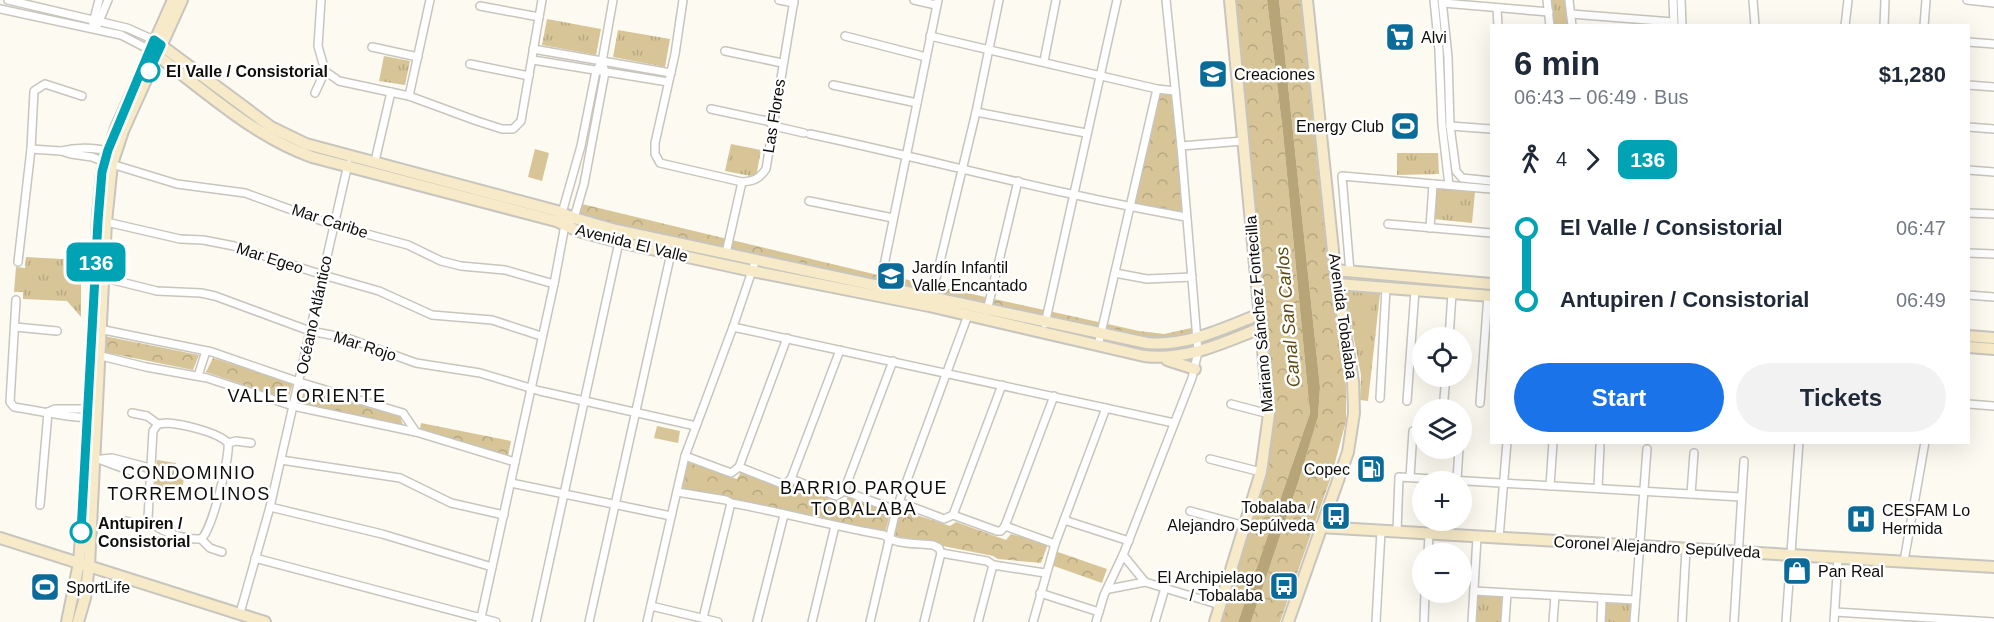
<!DOCTYPE html>
<html lang="en">
<head>
<meta charset="utf-8">
<style>
  body { margin:0; font-family:Arial,sans-serif; background:#f2f2f3; color:#1f2937; height:100vh; display:flex; flex-direction:column; font-size:22px; white-space:nowrap }
  * { box-sizing:border-box; margin:0 }
  p { font-size:20px; color:#747a83 }
  .icon { flex:none; width:33px; height:33px; fill:none; stroke:currentColor; stroke-width:2; stroke-linecap:round; stroke-linejoin:round }
  .map { position:relative; flex:1; overflow:hidden }
  .drawer { position:absolute; left:1490px; top:24px; width:480px; height:420px; display:flex; flex-direction:column; background:#fff; border-radius:0px; box-shadow:0 6px 24px #0002 }
  .drawer>* { flex:none }
  .badge { padding:0 12px; border-radius:9px; font-size:21px; line-height:39px }
  .fabs { position:absolute; left:1412px; top:327px; display:grid; gap:12px }
  .fabs a { display:grid; place-items:center; width:60px; height:60px; border-radius:50%; background:#fff; box-shadow:0 6px 24px #0002; font-size:30px }
  .map>.badge { position:absolute; translate:-50% -50%; box-shadow:0 0 0 3px #fff }
  .legs { display:flex; align-items:center; gap:9px; height:66px; padding:0 24px; font-size:20px }
  .legs p { margin-inline-start:auto }
  .headline { display:flex; align-items:center; justify-content:space-between; height:102px; padding:0 24px }
  h1 { font-size:33px; font-weight:800; line-height:45px }
  .button { display:flex; gap:12px; margin-top:auto; padding:12px 24px }
  .button a { flex:1; height:69px; border-radius:36px; background:#1a73e8; color:#fff; font-size:24px; font-weight:800; line-height:69px; text-align:center }
  .button a+a { background:#f2f2f3; color:#1f2937 }
  ul { padding:0 24px; list-style:none }
  li { display:flex; align-items:center; gap:21px; height:72px; font-size:22px }
  li i { display:grid; place-items:center; width:9px; height:100%; margin:0 8px; background:currentColor }
  li i::after { content:''; width:15px; height:15px; margin:-8px; border:4px solid; border-radius:50%; background:#fff }
  li p { margin-inline-start:auto }
  li:first-child i { background:linear-gradient(#0000 50%,currentColor 0) }
  li:last-child i { background:linear-gradient(currentColor 50%,#0000 0) }
  .map>svg:first-child { display:block }
  .grass { fill:url(#grass-tufts) }
  .park { fill:url(#park-crowns) }
  .pitch { fill:#d7c598 }
  .water { fill:#b7a477 }
  .lines { fill:none; stroke-linecap:round; stroke-linejoin:round }
  .street-casing { stroke:#c8c5be; stroke-width:10 }
  .secondary-casing { stroke:#c8c5be; stroke-width:14 }
  .street { stroke:#fff; stroke-width:7 }
  .secondary { stroke:#f7eac8; stroke-width:10 }
  .line-1-casing { stroke:#fff; stroke-width:14 }
  .line-1 { stroke:#00a3b4; stroke-width:9 }
  .stop-1-dot { fill:#fff; stroke:#00a3b4; stroke-width:3 }
  .labels { text-anchor:middle; dominant-baseline:central; stroke-width:5; stroke-linejoin:round; paint-order:stroke }
  .poi-label { font-size:16px; fill:#0f0e0b; stroke:#fff; text-anchor:start }
  .stop-label { font-size:16px; font-weight:bold; fill:#0f0e0b; stroke:#fff; text-anchor:start }
  .street-label { font-size:16px; fill:#0f0e0b; stroke:#fff }
  .water-label { font-size:18px; font-style:italic; fill:#5f4b13; stroke:#fff }
  .neighbourhood-label { font-size:18px; letter-spacing:1.5px; fill:#0f0e0b; stroke:#fff }
</style>
</head>
<body>
<div class="map">
<svg width="1994" height="622" viewBox="0 0 1994 622">
  <defs>
    <pattern id="grass-tufts" width="24" height="20" patternUnits="userSpaceOnUse" patternTransform="scale(1.5)"><rect width="24" height="20" fill="#d7c598"/><path d="M3 7l-1-3M5 7V3M7 7l1-3M15 17l-1-3M17 17v-4M19 17l1-3" fill="none" stroke="#b7a882"/></pattern>
    <pattern id="park-crowns" width="20" height="18" patternUnits="userSpaceOnUse" patternTransform="scale(1.5)"><rect width="20" height="18" fill="#d7c598"/><path d="M2 6a3 3 0 1 1 6 0M12 15a3 3 0 1 1 6 0" fill="none" stroke="#b7a882"/></pattern>
  </defs>
  <rect width="100%" height="100%" fill="#fdfaf2"/>
  <g class="grass">
    <polygon points="1551,0 1565,0 1568,25 1554,25"/>
    <polygon points="547,19 601,29 596,55 542,45"/>
    <polygon points="618,30 670,39 665,67 613,57"/>
    <polygon points="384,56 410,61 405,85 379,81"/>
    <polygon points="731,144 761,150 756,177 725,171"/>
    <polygon points="1397,153 1438,153 1439,174 1397,175"/>
    <polygon points="1436,188 1475,192 1472,223 1433,219"/>
    <polygon points="81,249 81,317 67,301 23,299 23,292 14,292 16,267 25,268 26,257 62,259"/>
    <polygon points="1351,290 1380,294 1368,401 1360,400 1361,375 1345,293"/>
    <polygon points="157,460 176,463 173,477 184,479 181,493 152,487"/>
    <polygon points="1475,595 1505,597 1504,622 1474,622"/>
    <polygon points="1604,603 1634,604 1633,622 1603,622"/>
  </g>
  <g class="park">
    <polygon points="1234,0 1267,0 1283,133 1310,413 1238,622 1219,622 1248,535 1262,482 1273,424"/>
    <polygon points="1279,0 1301,0 1319,182 1346,386 1346,421 1332,474 1280,622 1251,622 1298,483 1318,417 1320,387"/>
    <polygon points="1157,89 1175,91 1186,217 1130,207"/>
    <polygon points="582,204 882,276 879,285 579,217"/>
    <polygon points="891,276 1139,331 1164,334 1196,327 1197,338 1164,345 889,287"/>
    <polygon points="104,336 199,355 193,370 104,352"/>
    <polygon points="213,358 293,383 288,400 206,372"/>
    <polygon points="304,387 400,416 403,425 301,404"/>
    <polygon points="421,423 511,441 508,456 420,429"/>
    <polygon points="688,462 737,479 741,472 787,491 792,484 844,504 849,495 891,510 885,533 681,488"/>
    <polygon points="901,510 950,526 956,522 1006,540 1011,534 1048,544 1041,563 998,559 993,556 943,546 939,543 894,536"/>
    <polygon points="1055,551 1107,569 1102,583 1051,565"/>
  </g>
  <g class="pitch">
    <polygon points="535,149 549,153 542,181 528,177"/>
    <polygon points="1357,299 1372,299 1371,327 1356,327"/>
    <polygon points="657,426 680,431 678,443 654,438"/>
  </g>
  <polygon class="water" points="1267,0 1279,0 1320,387 1318,417 1298,483 1251,622 1238,622 1310,413 1283,133"/>
  <g class="lines">
    <g class="street-casing">
      <g id="street">
        <polyline points="8,0 127,28 154,40"/>
        <path d="M683 0 675 54 655 143V154L660 163 742 182C754 181 759 179 766 169L794 0"/>
        <polyline points="779,0 794,3"/>
        <polyline points="914,0 936,5"/>
        <polyline points="1434,0 1439,50 1442,125 1449,185"/>
        <polyline points="1442,0 1448,57 1450,126 1456,171 1462,178 1491,181"/>
        <polyline points="1547,0 1550,26"/>
        <polyline points="1569,0 1572,26"/>
        <polyline points="1673,0 1674,24"/>
        <polyline points="1681,0 1682,26"/>
        <polyline points="1753,0 1755,26"/>
        <polyline points="1967,0 1994,3"/>
        <polyline points="1443,3 1549,12"/>
        <polyline points="480,6 539,17"/>
        <polyline points="1497,8 1498,26"/>
        <polyline points="0,9 121,35 150,50"/>
        <polyline points="1571,14 1673,22"/>
        <polyline points="93,23 99,0"/>
        <polyline points="98,24 108,0"/>
        <polyline points="1845,26 1848,0"/>
        <polyline points="1884,26 1885,0"/>
        <polyline points="1924,26 1926,0"/>
        <polyline points="845,36 926,57"/>
        <polyline points="930,36 1157,89 1175,91"/>
        <polyline points="1968,42 1994,44"/>
        <polyline points="372,47 418,57"/>
        <polyline points="533,49 671,73"/>
        <polyline points="725,51 782,63"/>
        <polyline points="533,60 668,82"/>
        <polyline points="1044,61 1056,0"/>
        <polyline points="470,64 529,76"/>
        <polyline points="325,71 339,81 409,96 477,121 502,129 513,129 521,121 542,0"/>
        <polyline points="833,85 917,103"/>
        <polyline points="1968,85 1994,87"/>
        <polyline points="315,93 325,71 318,46 321,0"/>
        <polyline points="409,96 430,0"/>
        <polyline points="711,109 767,121 778,127 804,133"/>
        <polyline points="976,112 1086,133"/>
        <polyline points="1450,126 1491,129"/>
        <polyline points="1968,127 1994,129"/>
        <path d="M810 134C936 161 1060 195 1186 217"/>
        <polyline points="1181,146 1243,141"/>
        <polyline points="31,149 34,91 45,84 82,96"/>
        <path d="M61 151C78 147 97 148 113 152"/>
        <polyline points="375,161 391,92"/>
        <polyline points="1968,170 1994,172"/>
        <polyline points="809,201 893,218"/>
        <polyline points="1968,213 1994,214"/>
        <polyline points="572,220 574,218 584,184 605,72 602,62"/>
        <polyline points="102,221 180,239 203,240 234,246 323,275 379,291 432,315 492,320 541,336"/>
        <polyline points="1388,224 1491,233"/>
        <polyline points="1430,228 1433,184"/>
        <polyline points="726,253 742,182"/>
        <polyline points="1968,253 1994,254"/>
        <polyline points="18,262 31,149 61,151 71,154 92,157 105,162 177,184 245,193 333,225 408,245 441,261 461,266 505,270 554,284"/>
        <polyline points="1350,272 1342,176 1491,189"/>
        <polyline points="1115,273 1147,279 1192,277"/>
        <polyline points="101,277 157,291 201,293 215,296 310,331 347,338 416,363 480,373 540,391 696,426"/>
        <polyline points="879,290 938,0"/>
        <polyline points="1968,295 1994,297"/>
        <polyline points="931,299 976,112 999,0"/>
        <path d="M16 300 10 402 14 407C40 411 64 417 90 418"/>
        <polyline points="987,311 1018,181"/>
        <polyline points="1045,324 1117,0"/>
        <polyline points="15,327 57,331"/>
        <polyline points="733,327 1174,423"/>
        <polyline points="99,329 212,352 299,382 403,413 416,432"/>
        <polyline points="1449,338 1452,293"/>
        <polyline points="1098,346 1157,89"/>
        <polyline points="97,355 146,367 207,378 293,406 416,432 515,462"/>
        <polyline points="198,376 206,351"/>
        <polyline points="1380,398 1386,288"/>
        <polyline points="1444,399 1446,376"/>
        <polyline points="1407,401 1415,290"/>
        <polyline points="1480,403 1488,295"/>
        <polyline points="1231,404 1269,414"/>
        <polyline points="1968,404 1994,406"/>
        <polyline points="48,412 55,409 93,409"/>
        <polyline points="132,413 147,416 158,424"/>
        <path d="M167 423C182 424 218 432 228 443 230 457 212 531 201 539 187 540 154 531 148 518L153 431 158 424Z"/>
        <polyline points="228,443 236,441 251,443"/>
        <polyline points="685,456 731,473 739,467 787,338"/>
        <polyline points="93,457 149,478"/>
        <polyline points="102,459 112,458 150,468"/>
        <polyline points="1210,459 1261,472"/>
        <polyline points="281,460 400,478 451,503 504,515"/>
        <polyline points="739,467 782,484 785,484 791,479"/>
        <polyline points="1410,477 1413,431"/>
        <polyline points="791,479 840,350"/>
        <polyline points="791,479 836,496 844,491"/>
        <polyline points="1457,480 1459,448"/>
        <polyline points="511,483 671,516"/>
        <polyline points="1550,486 1553,442"/>
        <polyline points="1598,488 1600,446"/>
        <polyline points="844,491 893,361"/>
        <polyline points="844,491 896,510"/>
        <path d="M677 492 726 500 731 503C782 512 832 526 884 535 896 545 917 543 933 545L939 548 941 553 987 561 993 565 1045 573"/>
        <polyline points="1691,494 1694,453"/>
        <polyline points="899,502 944,519 953,515 997,531 1001,531 1005,526"/>
        <polyline points="40,505 48,412"/>
        <polyline points="270,507 382,534 492,567"/>
        <polyline points="1190,511 1245,526"/>
        <polyline points="953,515 1002,385"/>
        <polyline points="1064,520 1129,541"/>
        <polyline points="126,521 140,525 150,523"/>
        <polyline points="1005,526 1054,396"/>
        <polyline points="1005,526 1055,544"/>
        <polyline points="1397,532 1399,477 1741,497"/>
        <polyline points="1499,538 1507,442"/>
        <polyline points="201,539 210,548 222,552"/>
        <polyline points="1428,554 1429,534"/>
        <polyline points="1123,555 1145,582"/>
        <polyline points="255,558 496,622"/>
        <polyline points="1904,561 1925,442"/>
        <polyline points="1109,589 1145,582 1220,605"/>
        <polyline points="1474,591 1635,600"/>
        <polyline points="1040,593 1099,612"/>
        <polyline points="651,606 718,622"/>
        <polyline points="1835,612 1994,622"/>
        <polyline points="240,613 270,507 348,164"/>
        <polyline points="703,618 731,503"/>
        <polyline points="480,622 554,284 565,225 562,213 581,146 596,71 602,62 613,0"/>
        <polyline points="536,622 619,242"/>
        <polyline points="589,622 671,253"/>
        <polyline points="647,622 685,456 733,327 756,259"/>
        <polyline points="757,622 784,515"/>
        <polyline points="812,622 835,526"/>
        <polyline points="870,622 896,510 968,315"/>
        <polyline points="924,622 941,553"/>
        <polyline points="978,622 993,565"/>
        <polyline points="1033,622 1055,544 1106,408"/>
        <polyline points="1096,622 1104,595 1123,555 1192,378 1198,352 1181,146 1166,0"/>
        <polyline points="1155,622 1165,588"/>
        <polyline points="1376,622 1381,531"/>
        <polyline points="1424,622 1425,592"/>
        <polyline points="1472,622 1477,537"/>
        <polyline points="1505,622 1507,593"/>
        <polyline points="1553,622 1555,596"/>
        <polyline points="1601,622 1602,599"/>
        <polyline points="1634,622 1647,449"/>
        <polyline points="1682,622 1686,549"/>
        <polyline points="1734,622 1744,461"/>
        <polyline points="1786,622 1799,442"/>
        <polyline points="1834,622 1838,558"/>
      </g>
    </g>
    <g class="secondary-casing">
      <g id="secondary">
        <path d="M154 40 271 127 306 144 557 211 574 218 616 230 1147 343C1187 347 1224 328 1260 314"/>
        <path d="M150 50C202 88 251 135 312 157L556 221 578 231 619 242 752 271 929 306 1144 356C1187 361 1222 343 1261 328"/>
        <polyline points="1335,270 1491,284"/>
        <polyline points="1337,284 1491,296"/>
        <polyline points="1968,336 1994,338"/>
        <polyline points="1968,347 1994,349"/>
        <polyline points="1167,360 1195,369"/>
        <polyline points="1320,527 1994,567"/>
        <polyline points="0,538 265,622"/>
        <polyline points="67,622 79,563 87,455 98,216 102,172 116,128 173,0"/>
        <polyline points="78,622 85,598 89,566 106,222 112,164 123,131 182,0"/>
        <polyline points="1215,622 1261,472 1269,414 1230,0"/>
        <polyline points="1288,622 1348,452 1354,413 1353,381 1335,270 1307,0"/>
      </g>
    </g>
    <use href="#street" class="street"/>
    <use href="#secondary" class="secondary"/>
  </g>
  <g class="lines">
    <g class="line-1-casing">
      <polyline id="line-1" points="81,532 98,221 102,172 108,150 154,40 161,45 149,71"/>
    </g>
    <use href="#line-1" class="line-1"/>
  </g>
  <defs>
    <g id="supermarket-square" transform="scale(1.5)"><rect x="-9" y="-9" width="18" height="18" rx="4" fill="#0a6b99" stroke="#fff"/><path d="M-6-5.5h2.5l.6 2H6L4.5 2H-2.5L-4.4-4H-6ZM-1.5 3.2a1.3 1.3 0 1 0 .1 0ZM3 3.2a1.3 1.3 0 1 0 .1 0Z" fill="#fff"/></g>
    <g id="school-square" transform="scale(1.5)"><rect x="-9" y="-9" width="18" height="18" rx="4" fill="#0a6b99" stroke="#fff"/><path d="M0-5L7-2L0 1L-7-2ZM-4 1L0 2.5L4 1V4Q0 6-4 4Z" fill="#fff"/></g>
    <g id="stadium-square" transform="scale(1.5)"><rect x="-9" y="-9" width="18" height="18" rx="4" fill="#0a6b99" stroke="#fff"/><path d="M0-5a6.5 5 0 1 0 0 10a6.5 5 0 1 0 0-10ZM-3.5-1.8h7v3.6h-7Z" fill="#fff"/></g>
    <g id="fuel-square" transform="scale(1.5)"><rect x="-9" y="-9" width="18" height="18" rx="4" fill="#0a6b99" stroke="#fff"/><path d="M-5.5-6h7V0h2V4h1.3V-2.5L3-4.5l.8-.8L6-3V5H2.5V1h-1V6h-7ZM-4.2-4.7v3.2H.2V-4.7Z" fill="#fff"/></g>
    <g id="bus-square" transform="scale(1.5)"><rect x="-9" y="-9" width="18" height="18" rx="4" fill="#0a6b99" stroke="#fff"/><path d="M-5-6H5V4H4V6H2V4H-2V6H-4V4H-5ZM-3.5-4V0h7V-4ZM-3.5 1.2v1.5H-2V1.2ZM2 1.2v1.5H3.5V1.2Z" fill="#fff"/></g>
    <g id="hospital-square" transform="scale(1.5)"><rect x="-9" y="-9" width="18" height="18" rx="4" fill="#0a6b99" stroke="#fff"/><path d="M-5-5h3v3.5h4V-5h3V5h-3V1.5h-4V5h-3Z" fill="#fff"/></g>
    <g id="shop-square" transform="scale(1.5)"><rect x="-9" y="-9" width="18" height="18" rx="4" fill="#0a6b99" stroke="#fff"/><path d="M-5-2.5h2.3a2.7 3.5 0 0 1 5.4 0H5L5.5 6h-11ZM-1.5-2.5h3a1.5 2.3 0 0 0-3 0Z" fill="#fff"/></g>
  </defs>
  <g fill-rule="evenodd">
    <use href="#supermarket-square" x="1400" y="37"/>
    <use href="#school-square" x="1213" y="74"/>
    <use href="#stadium-square" x="1405" y="126"/>
    <use href="#school-square" x="891" y="276"/>
    <use href="#fuel-square" x="1371" y="469"/>
    <use href="#bus-square" x="1336" y="516"/>
    <use href="#hospital-square" x="1861" y="519"/>
    <use href="#shop-square" x="1797" y="571"/>
    <use href="#bus-square" x="1284" y="586"/>
    <use href="#stadium-square" x="45" y="587"/>
  </g>
  <g class="stop-1-dot">
    <circle cx="149" cy="71" r="10"/>
    <circle cx="81" cy="532" r="10"/>
  </g>
  <g class="labels">
    <g class="poi-label">
      <text x="1421" y="37">Alvi</text>
      <text x="1234" y="74">Creaciones</text>
      <text x="1384" y="126" text-anchor="end">Energy Club</text>
      <text x="912" y="267">Jardín Infantil<tspan x="912" dy="18">Valle Encantado</tspan></text>
      <text x="1350" y="469" text-anchor="end">Copec</text>
      <text x="1315" y="507" text-anchor="end">Tobalaba /<tspan x="1315" dy="18">Alejandro Sepúlveda</tspan></text>
      <text x="1882" y="510">CESFAM Lo<tspan x="1882" dy="18">Hermida</tspan></text>
      <text x="1818" y="571">Pan Real</text>
      <text x="1263" y="577" text-anchor="end">El Archipielago<tspan x="1263" dy="18">/ Tobalaba</tspan></text>
      <text x="66" y="587">SportLife</text>
    </g>
    <g class="stop-label">
      <text x="166" y="71">El Valle / Consistorial</text>
      <text x="98" y="523">Antupiren /<tspan x="98" dy="18">Consistorial</tspan></text>
    </g>
    <g class="street-label">
      <text transform="translate(774 116) rotate(-81)">Las Flores</text>
      <text transform="translate(330 221) rotate(18)">Mar Caribe</text>
      <text transform="translate(632 243) rotate(14)">Avenida El Valle</text>
      <text transform="translate(270 258) rotate(18)">Mar Egeo</text>
      <text transform="translate(1259 314) rotate(-95)">Mariano Sánchez Fontecilla</text>
      <text transform="translate(314 315) rotate(-78)">Océano Atlántico</text>
      <text transform="translate(1343 316) rotate(82)">Avenida Tobalaba</text>
      <text transform="translate(365 346) rotate(18)">Mar Rojo</text>
      <text transform="translate(1657 547) rotate(3)">Coronel Alejandro Sepúlveda</text>
    </g>
    <g class="water-label">
      <text transform="translate(1288 317) rotate(-95)">Canal San Carlos</text>
    </g>
    <g class="neighbourhood-label">
      <text x="307" y="396">VALLE ORIENTE</text>
      <text x="189" y="473">CONDOMINIO<tspan x="189" dy="21">TORREMOLINOS</tspan></text>
      <text x="864" y="488">BARRIO PARQUE<tspan x="864" dy="21">TOBALABA</tspan></text>
    </g>
  </g>
</svg>
<div class="fabs">
<a><svg class="icon" aria-label="locate" viewBox="0 0 24 24"><circle cx="12" cy="12" r="6"/><path d="M12 2v4M12 18v4M2 12h4M18 12h4"/></svg></a>
<a><svg class="icon" aria-label="layers" viewBox="0 0 24 24"><path d="M12 4l9 5-9 5-9-5zM3 14l9 5 9-5"/></svg></a>
<a>+</a>
<a>−</a>
</div>
<b class="badge" style="left:96px;top:262px;background:#00a3b4;color:#fff">136</b>
<section class="drawer">
<div class="headline"><div><h1>6 min</h1><p>06:43 – 06:49 · Bus</p></div><b>$1,280</b></div>
<div class="legs"><svg class="icon" aria-label="walk" viewBox="0 0 24 24"><circle cx="13" cy="4" r="2"/><path d="M13 8l-2 6 4 7M11 14l-3 7M7 12l3-4h3l4 4"/></svg>4<svg class="icon" aria-label="forward" viewBox="0 0 24 24"><path d="M9 5l7 7-7 7"/></svg><b class="badge" style="background:#00a3b4;color:#fff">136</b></div>
<ul>
<li><i style="color:#00a3b4"></i><b>El Valle / Consistorial</b><p>06:47</p></li>
<li><i style="color:#00a3b4"></i><b>Antupiren / Consistorial</b><p>06:49</p></li>
</ul>
<div class="button"><a>Start</a><a>Tickets</a></div>
</section>
</div>
</body>
</html>
